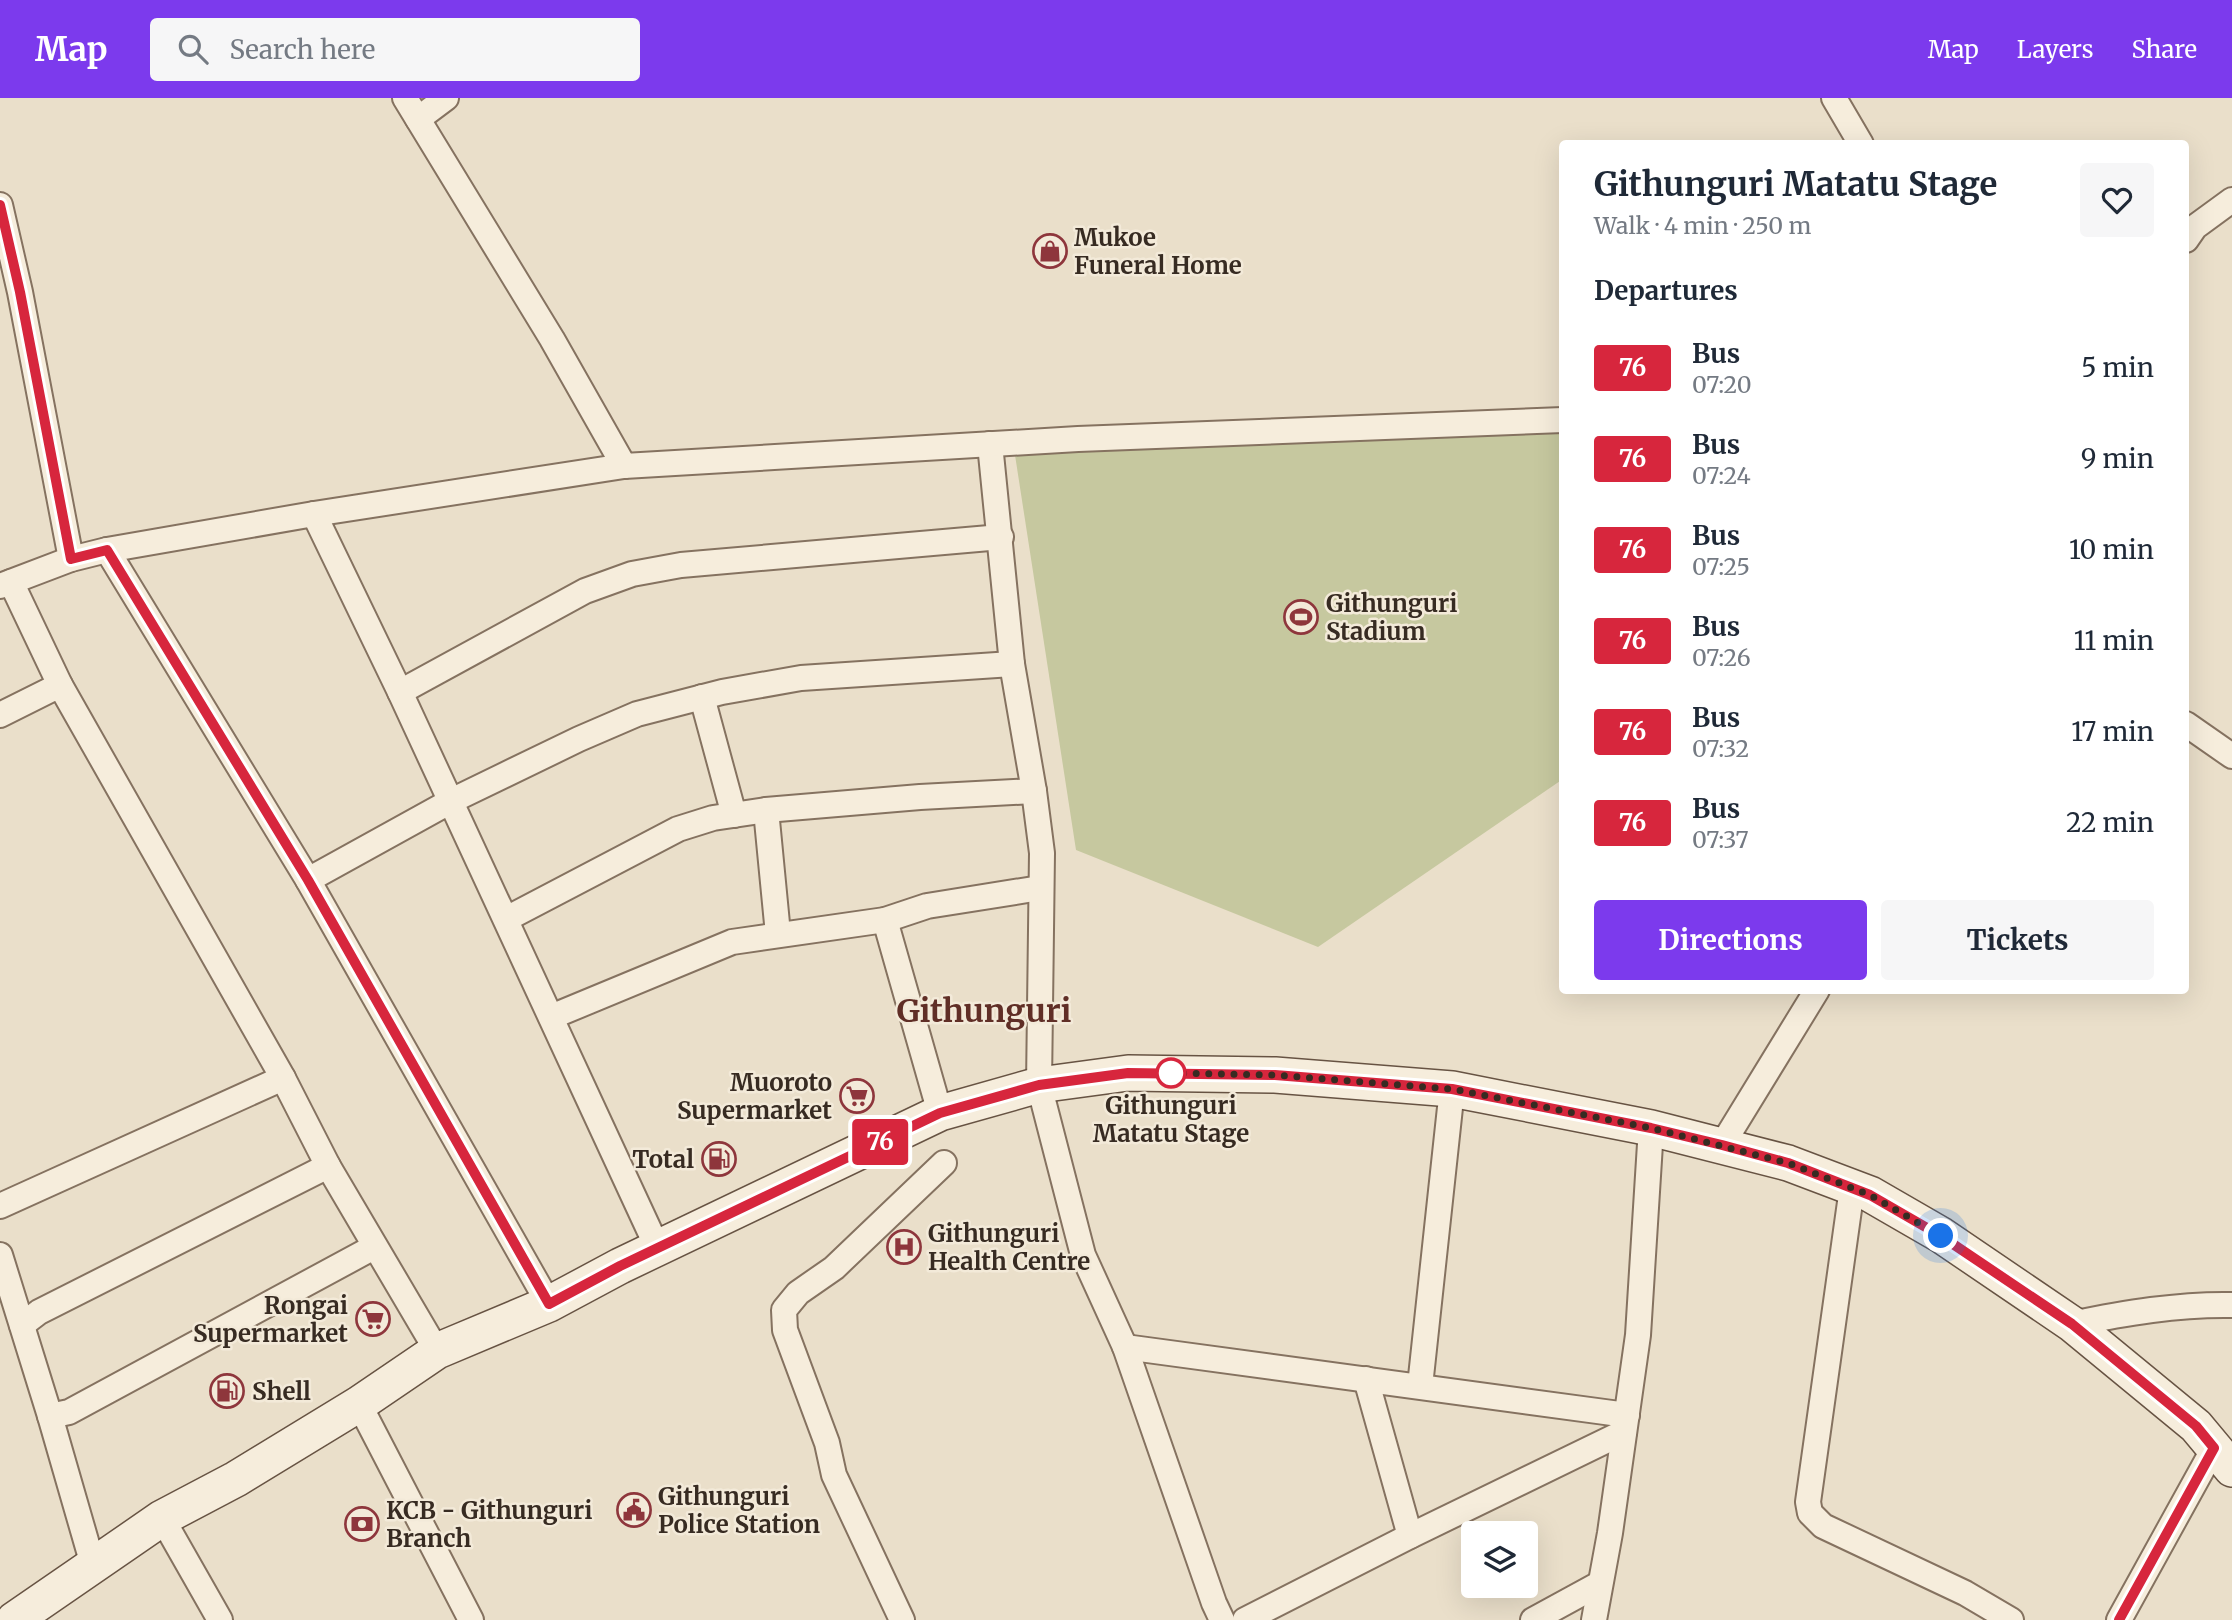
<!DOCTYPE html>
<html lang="en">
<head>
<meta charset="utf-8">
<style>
  body { margin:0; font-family:Merriweather,serif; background:#f6f6f7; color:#1f2937; height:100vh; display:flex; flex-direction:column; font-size:26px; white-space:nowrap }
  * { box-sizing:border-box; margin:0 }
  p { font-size:23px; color:#747a83 }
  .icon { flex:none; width:38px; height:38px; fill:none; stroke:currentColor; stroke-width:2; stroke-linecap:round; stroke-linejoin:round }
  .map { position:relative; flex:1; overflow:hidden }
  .panel { position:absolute; left:1559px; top:42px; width:630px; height:854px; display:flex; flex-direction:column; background:#fff; border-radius:7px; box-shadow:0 7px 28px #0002 }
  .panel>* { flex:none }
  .badge { padding:0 14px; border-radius:5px; font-size:24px; line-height:46px }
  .buttons { position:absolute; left:1461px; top:1423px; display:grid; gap:14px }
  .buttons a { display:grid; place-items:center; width:77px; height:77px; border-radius:7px; background:#fff; box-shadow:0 7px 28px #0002; font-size:35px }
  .you { position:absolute; width:35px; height:35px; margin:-18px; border:5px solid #fff; border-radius:50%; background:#1a73e8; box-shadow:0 0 0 10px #1a73e833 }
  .map>.badge { position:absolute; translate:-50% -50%; box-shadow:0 0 0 4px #fff }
  h2 { padding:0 35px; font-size:26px; line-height:63px }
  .round { display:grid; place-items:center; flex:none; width:74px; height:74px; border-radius:7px; background:#f6f6f7 }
  .summary { display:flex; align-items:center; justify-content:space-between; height:119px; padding:0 35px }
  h1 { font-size:33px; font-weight:700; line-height:52px }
  .action { display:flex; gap:14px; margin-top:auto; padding:14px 35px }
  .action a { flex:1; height:80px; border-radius:7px; background:#7c3aed; color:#fff; font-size:28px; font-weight:700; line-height:80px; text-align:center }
  .action a+a { background:#f6f6f7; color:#1f2937 }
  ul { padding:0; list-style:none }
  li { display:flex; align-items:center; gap:21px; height:91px; padding:0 35px }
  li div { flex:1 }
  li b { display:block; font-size:26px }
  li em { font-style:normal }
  li .badge { min-width:77px; font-weight:700; text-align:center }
  header { display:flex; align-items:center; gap:42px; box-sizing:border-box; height:98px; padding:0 35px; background:#7c3aed; color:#fff }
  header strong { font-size:33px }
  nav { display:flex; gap:38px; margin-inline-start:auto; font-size:24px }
  .search { width:490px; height:63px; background:#f6f6f7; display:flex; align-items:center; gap:18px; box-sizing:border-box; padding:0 24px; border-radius:7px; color:#747a83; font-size:26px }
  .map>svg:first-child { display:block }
  .green { fill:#c6c89f }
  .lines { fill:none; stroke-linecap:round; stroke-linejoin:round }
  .minor-casing { stroke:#857260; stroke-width:28 }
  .secondary-casing { stroke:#675343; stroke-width:38 }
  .minor { stroke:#f6eddc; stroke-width:24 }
  .secondary { stroke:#f6eddc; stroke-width:35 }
  .line-casing { stroke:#fff; stroke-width:16 }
  .line { stroke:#d7263d; stroke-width:10 }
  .walk { stroke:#372b22; stroke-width:7; stroke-dasharray:0 12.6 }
  .stop-dot { fill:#fff; stroke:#d7263d; stroke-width:3.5 }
  .labels { text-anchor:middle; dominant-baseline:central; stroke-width:5; stroke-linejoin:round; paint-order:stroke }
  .poi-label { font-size:24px; font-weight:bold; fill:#372b22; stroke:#f3ead9; text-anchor:start }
  .stop-label { font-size:24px; font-weight:bold; fill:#372b22; stroke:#f3ead9 }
  .district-label { font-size:32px; font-weight:bold; fill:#602e26; stroke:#f3ead9 }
</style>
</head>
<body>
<header>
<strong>Map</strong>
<div class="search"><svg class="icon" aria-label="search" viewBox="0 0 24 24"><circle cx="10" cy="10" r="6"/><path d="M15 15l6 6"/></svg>Search here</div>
<nav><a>Map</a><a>Layers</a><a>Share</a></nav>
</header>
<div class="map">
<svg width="2232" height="1522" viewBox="0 0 2232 1522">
  <rect width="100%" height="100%" fill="#eadfca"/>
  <polygon class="green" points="1563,328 1563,681 1318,849 1076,752 1015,357"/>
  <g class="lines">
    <g class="minor-casing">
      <g id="minor">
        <polyline points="405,0 552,241 624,368"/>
        <polyline points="1834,0 1861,46"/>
        <polyline points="418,21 446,0"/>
        <polyline points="0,107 20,194 71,461"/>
        <polyline points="2186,142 2195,129 2232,102"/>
        <polyline points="990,346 1012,566 1034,693 1042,755 1039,987 1083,1157 1125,1249 1214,1505 1222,1522"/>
        <polyline points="314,416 400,594 658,1151"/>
        <polyline points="107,452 308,782 549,1206"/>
        <polyline points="11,484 60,587"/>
        <polyline points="0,488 71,461 107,452 314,416 624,368 1078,341 1563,322"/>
        <polyline points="400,594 585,493 632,476 681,467 1001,439"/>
        <polyline points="702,599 734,717"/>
        <polyline points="0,617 60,587 283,980 328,1068 437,1253"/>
        <polyline points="2186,626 2232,658"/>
        <polyline points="766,712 778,836"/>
        <polyline points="308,782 451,703 579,641 637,616 722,594 801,580 1012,566"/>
        <polyline points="506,821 678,731 713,720 766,712 920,699 1034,693"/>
        <polyline points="885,822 940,1015"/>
        <polyline points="551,919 732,844 885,822 927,808 1040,790"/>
        <polyline points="1722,1047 1817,892"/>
        <polyline points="1852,1090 1808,1404 1810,1415 1823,1428 1965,1495 2011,1522"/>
        <polyline points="0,1108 283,980"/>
        <polyline points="0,1157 50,1318 93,1467"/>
        <path d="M2072 1226C2125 1215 2178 1206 2232 1207"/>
        <polyline points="22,1227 39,1214 328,1068"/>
        <polyline points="1125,1249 1627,1317"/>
        <polyline points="1366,1281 1410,1438"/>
        <polyline points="1420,1288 1452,991"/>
        <polyline points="359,1306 471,1522"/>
        <polyline points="50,1318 69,1314 374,1149"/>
        <polyline points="162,1420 220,1522"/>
        <polyline points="902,1522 834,1377 827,1345 785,1232 784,1212 798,1195 834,1170 944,1065"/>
        <polyline points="1245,1522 1410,1438 1624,1334"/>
        <polyline points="1533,1522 1599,1486"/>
        <polyline points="1594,1522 1610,1435 1638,1237 1651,1030"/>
        <polyline points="2119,1522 2214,1350"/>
      </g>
    </g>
    <g class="secondary-casing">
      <polyline id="secondary" points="14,1522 162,1420 236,1381 359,1306 437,1253 549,1206 620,1168 940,1015 1039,987 1128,975 1275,977 1452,991 1651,1030 1788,1065 1870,1096 1941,1137 2072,1226 2196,1328 2232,1371"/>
    </g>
    <use href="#minor" class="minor"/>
    <use href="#secondary" class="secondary"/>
  </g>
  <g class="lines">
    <g class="line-casing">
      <polyline id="line" points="0,107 20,194 71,461 107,452 308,782 549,1206 620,1168 940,1015 1039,987 1128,975 1275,977 1452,991 1651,1030 1722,1047 1788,1065 1870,1097 1941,1138 2072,1226 2196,1328 2214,1350 2119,1522"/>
    </g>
    <use href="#line" class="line"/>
    <polyline class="walk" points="1171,975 1275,977 1452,991 1651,1030 1788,1065 1870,1097 1941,1138"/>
  </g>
  <defs>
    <g id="shop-ring" transform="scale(1.75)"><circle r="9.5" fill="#f3ead9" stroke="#8e363c" stroke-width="1.5"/><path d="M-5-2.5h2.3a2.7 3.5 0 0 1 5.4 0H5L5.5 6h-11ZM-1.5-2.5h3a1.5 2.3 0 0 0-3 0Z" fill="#8e363c"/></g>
    <g id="stadium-ring" transform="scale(1.75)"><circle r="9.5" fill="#f3ead9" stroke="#8e363c" stroke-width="1.5"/><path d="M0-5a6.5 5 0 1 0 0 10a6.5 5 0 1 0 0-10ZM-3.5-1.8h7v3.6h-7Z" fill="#8e363c"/></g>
    <g id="supermarket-ring" transform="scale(1.75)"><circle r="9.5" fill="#f3ead9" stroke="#8e363c" stroke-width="1.5"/><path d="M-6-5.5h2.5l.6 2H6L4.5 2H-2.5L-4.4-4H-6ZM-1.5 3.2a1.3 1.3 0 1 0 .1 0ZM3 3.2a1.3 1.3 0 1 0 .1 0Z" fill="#8e363c"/></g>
    <g id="fuel-ring" transform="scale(1.75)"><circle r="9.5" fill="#f3ead9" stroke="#8e363c" stroke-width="1.5"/><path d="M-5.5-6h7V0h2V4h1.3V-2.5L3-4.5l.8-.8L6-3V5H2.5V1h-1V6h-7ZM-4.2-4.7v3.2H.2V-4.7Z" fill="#8e363c"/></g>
    <g id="hospital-ring" transform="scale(1.75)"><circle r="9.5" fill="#f3ead9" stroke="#8e363c" stroke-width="1.5"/><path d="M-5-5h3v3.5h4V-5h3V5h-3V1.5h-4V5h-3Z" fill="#8e363c"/></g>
    <g id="civic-ring" transform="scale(1.75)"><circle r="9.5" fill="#f3ead9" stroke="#8e363c" stroke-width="1.5"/><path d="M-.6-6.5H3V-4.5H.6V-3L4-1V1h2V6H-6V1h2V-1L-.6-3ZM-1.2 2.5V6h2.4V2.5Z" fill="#8e363c"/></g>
    <g id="bank-ring" transform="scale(1.75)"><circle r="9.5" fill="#f3ead9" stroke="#8e363c" stroke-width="1.5"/><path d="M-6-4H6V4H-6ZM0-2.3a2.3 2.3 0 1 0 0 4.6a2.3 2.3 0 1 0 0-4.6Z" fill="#8e363c"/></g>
  </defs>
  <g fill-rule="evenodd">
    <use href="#shop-ring" x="1050" y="153"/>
    <use href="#stadium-ring" x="1301" y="519"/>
    <use href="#supermarket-ring" x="857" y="998"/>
    <use href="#fuel-ring" x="719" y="1061"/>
    <use href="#hospital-ring" x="904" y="1149"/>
    <use href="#supermarket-ring" x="373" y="1221"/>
    <use href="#fuel-ring" x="227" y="1293"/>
    <use href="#civic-ring" x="634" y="1412"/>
    <use href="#bank-ring" x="362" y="1426"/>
  </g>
  <circle class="stop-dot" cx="1171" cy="975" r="14"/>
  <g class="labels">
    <g class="poi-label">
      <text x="1074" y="139">Mukoe<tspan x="1074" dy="28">Funeral Home</tspan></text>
      <text x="1326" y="505">Githunguri<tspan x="1326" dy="28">Stadium</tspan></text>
      <text x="832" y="984" text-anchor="end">Muoroto<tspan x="832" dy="28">Supermarket</tspan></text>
      <text x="694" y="1061" text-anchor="end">Total</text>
      <text x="928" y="1135">Githunguri<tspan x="928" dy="28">Health Centre</tspan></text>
      <text x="348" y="1207" text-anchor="end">Rongai<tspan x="348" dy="28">Supermarket</tspan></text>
      <text x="252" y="1293">Shell</text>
      <text x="658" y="1398">Githunguri<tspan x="658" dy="28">Police Station</tspan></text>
      <text x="386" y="1412">KCB - Githunguri<tspan x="386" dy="28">Branch</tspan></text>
    </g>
    <g class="stop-label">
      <text x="1171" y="1007">Githunguri<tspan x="1171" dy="28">Matatu Stage</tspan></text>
    </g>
    <g class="district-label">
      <text x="984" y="913">Githunguri</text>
    </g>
  </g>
</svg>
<div class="buttons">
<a><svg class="icon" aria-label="layers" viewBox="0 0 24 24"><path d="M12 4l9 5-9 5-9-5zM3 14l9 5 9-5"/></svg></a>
</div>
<div class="you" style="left:1941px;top:1138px"></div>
<b class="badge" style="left:880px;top:1044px;background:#d7263d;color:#fff">76</b>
<section class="panel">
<div class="summary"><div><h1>Githunguri Matatu Stage</h1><p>Walk · 4 min · 250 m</p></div><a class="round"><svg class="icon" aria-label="heart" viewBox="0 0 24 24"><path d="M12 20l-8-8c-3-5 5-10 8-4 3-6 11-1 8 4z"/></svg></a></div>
<h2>Departures</h2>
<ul>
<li><span class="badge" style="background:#d7263d;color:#fff">76</span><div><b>Bus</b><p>07:20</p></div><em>5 min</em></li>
<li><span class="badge" style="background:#d7263d;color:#fff">76</span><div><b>Bus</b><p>07:24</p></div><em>9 min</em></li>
<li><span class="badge" style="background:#d7263d;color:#fff">76</span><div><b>Bus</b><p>07:25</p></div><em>10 min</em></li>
<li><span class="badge" style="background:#d7263d;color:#fff">76</span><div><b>Bus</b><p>07:26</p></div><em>11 min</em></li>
<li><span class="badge" style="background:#d7263d;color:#fff">76</span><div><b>Bus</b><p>07:32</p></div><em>17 min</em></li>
<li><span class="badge" style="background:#d7263d;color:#fff">76</span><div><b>Bus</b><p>07:37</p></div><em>22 min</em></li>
</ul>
<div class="action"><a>Directions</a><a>Tickets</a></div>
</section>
</div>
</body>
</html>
